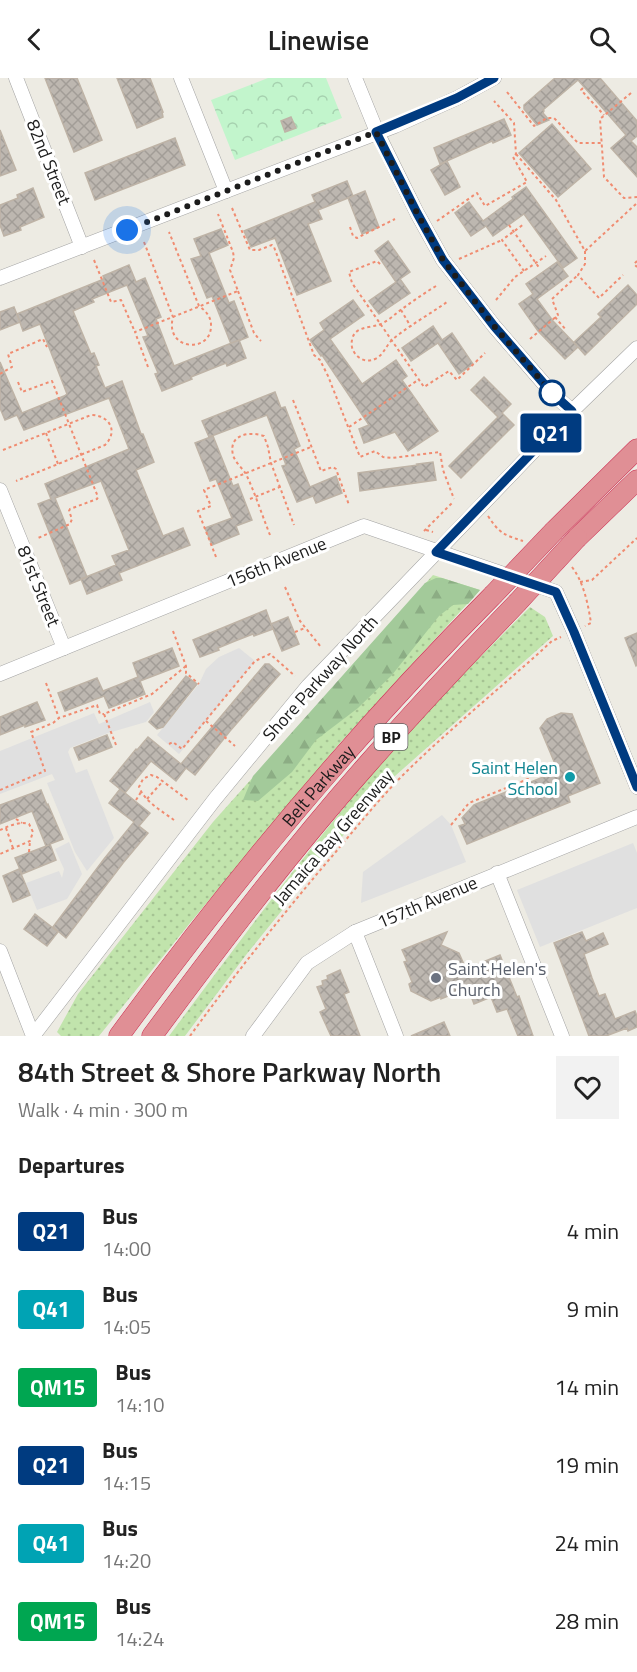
<!DOCTYPE html>
<html lang="en">
<head>
<meta charset="utf-8">
<style>
  body { margin:0; font-family:"Titillium Web",sans-serif; background:#f2f2f2; color:#222; height:100vh; display:flex; flex-direction:column; font-size:22px; white-space:nowrap }
  * { box-sizing:border-box; margin:0 }
  p { font-size:20px; color:#767676 }
  .icon { flex:none; width:33px; height:33px; fill:none; stroke:currentColor; stroke-width:2; stroke-linecap:round; stroke-linejoin:round }
  .map { position:relative; height:958px; overflow:hidden }
  .details { display:flex; flex-direction:column; background:#fff; flex:1 }
  .details>* { flex:none }
  .badge { padding:0 12px; border-radius:4px; font-size:21px; line-height:39px }
  .you { position:absolute; width:30px; height:30px; margin:-15px; border:4px solid #fff; border-radius:50%; background:#1a73e8; box-shadow:0 0 0 9px #1a73e833 }
  .map>.badge { position:absolute; translate:-50% -50%; box-shadow:0 0 0 3px #fff }
  h2 { padding:0 18px; font-size:22px; line-height:54px }
  .round { display:grid; place-items:center; flex:none; width:63px; height:63px; border-radius:0px; background:#f2f2f2 }
  .summary { display:flex; align-items:center; justify-content:space-between; height:102px; padding:0 18px }
  h1 { font-size:28px; font-weight:600; line-height:45px }
  ul { padding:0; list-style:none }
  li { display:flex; align-items:center; gap:18px; height:78px; padding:0 18px }
  li div { flex:1 }
  li b { display:block; font-size:22px }
  li em { font-style:normal }
  li .badge { min-width:66px; font-weight:700; text-align:center }
  header { display:flex; justify-content:space-between; align-items:center; height:78px; padding:0 18px; background:#fff; font-size:27px; font-weight:600 }
  .map>svg:first-child { display:block }
  .grass { fill:url(#grass-dots) }
  .forest { fill:url(#forest-firs) }
  .park { fill:url(#park-crowns) }
  .parking { fill:#e0e0e0 }
  .building { fill:url(#building-cross-hatch); stroke:#beb3a6; stroke-width:1.5 }
  .lines { fill:none; stroke-linecap:round; stroke-linejoin:round }
  .minor-casing { stroke:#a3a3a3; stroke-width:15 }
  .highway-casing { stroke:#cc2f53; stroke-width:21 }
  .path { stroke:#f08c71; stroke-width:2; stroke-dasharray:3 3; stroke-linecap:butt }
  .minor { stroke:#fff; stroke-width:14 }
  .highway { stroke:#e08f95; stroke-width:20 }
  .highway-bridge-casing { stroke:#cc2f53; stroke-width:21; stroke-linecap:butt }
  .highway-bridge { stroke:#e08f95; stroke-width:20 }
  .line-casing { stroke:#fff; stroke-width:14 }
  .line { stroke:#003b80; stroke-width:9 }
  .walk { stroke:#1c1c1c; stroke-width:6; stroke-dasharray:0 10.8 }
  .stop-dot { fill:#fff; stroke:#003b80; stroke-width:3 }
  .culture-dot { fill:#0f9aa8; stroke:#fff; stroke-width:2 }
  .worship-dot { fill:#6b7280; stroke:#fff; stroke-width:2 }
  .labels { text-anchor:middle; dominant-baseline:central; stroke-width:6; stroke-linejoin:round; paint-order:stroke }
  .shield { fill:#fff; stroke:#606060; stroke-width:1.5 }
  .shield-label { font-size:16px; font-weight:bold; fill:#1c1c1c }
  .street-label { font-size:18px; fill:#1c1c1c; stroke:#fff }
  .culture-label { font-size:18px; fill:#0d838f; stroke:#fff; text-anchor:end }
  .worship-label { font-size:18px; fill:#5b616d; stroke:#fff; text-anchor:start }
</style>
</head>
<body>
<header><svg class="icon" aria-label="back" viewBox="0 0 24 24"><path d="M15 5l-7 7 7 7"/></svg>Linewise<svg class="icon" aria-label="search" viewBox="0 0 24 24"><circle cx="10" cy="10" r="6"/><path d="M15 15l6 6"/></svg></header>
<div class="map">
<svg width="637" height="958" viewBox="0 0 637 958">
  <defs>
    <pattern id="grass-dots" width="8" height="8" patternUnits="userSpaceOnUse" patternTransform="scale(1.5)"><rect width="8" height="8" fill="#c1e4ac"/><path d="M2 2h.1M6 6h.1" fill="none" stroke="#a5c393" stroke-width="1.8" stroke-linecap="round"/></pattern>
    <pattern id="forest-firs" width="22" height="20" patternUnits="userSpaceOnUse" patternTransform="scale(1.5)"><rect width="22" height="20" fill="#a3ca9a"/><path d="M5 1l3.5 6h-7zM16 11l3.5 6h-7z" fill="#8cad84"/></pattern>
    <pattern id="park-crowns" width="20" height="18" patternUnits="userSpaceOnUse" patternTransform="scale(1.5)"><rect width="20" height="18" fill="#c2f5cc"/><path d="M2 6a3 3 0 1 1 6 0M12 15a3 3 0 1 1 6 0" fill="none" stroke="#a6d1af"/></pattern>
    <pattern id="building-cross-hatch" width="8" height="8" patternUnits="userSpaceOnUse" patternTransform="scale(1.5)"><rect width="8" height="8" fill="#bdb7b0"/><path d="M0 0l8 8M0 8l8-8" fill="none" stroke="#a29d97"/></pattern>
  </defs>
  <rect width="100%" height="100%" fill="#edebe3"/>
  <g class="grass">
    <polygon points="433,497 480,512 340,665 190,845 99,958 61,958 57,954 78,916 213,744"/>
    <path d="M530 529 545 539 553 558 395 698 334 768 246 877 185 958H169C241 861 312 765 391 674 435 624 483 576 530 529Z"/>
  </g>
  <polygon class="forest" points="436,500 442,500 480,512 468,526 453,527 439,538 392,597 358,630 316,662 292,694 258,723 243,722 253,698 425,505"/>
  <polygon class="park" points="268,0 326,0 342,40 235,82 211,22"/>
  <g class="parking">
    <polygon points="239,570 255,583 179,676 157,657 199,606 206,591 219,579"/>
    <polygon points="150,624 154,634 146,644 108,655 70,670 68,674 76,695 87,691 114,760 87,793 75,774 47,705 55,702 52,696 0,716 0,673 94,635 99,646"/>
    <polygon points="442,737 451,747 466,784 361,825 363,794"/>
    <polygon points="69,764 82,796 67,821 37,832 26,805 59,793 62,800 64,791 55,771"/>
    <polygon points="633,765 637,775 637,830 540,869 517,812"/>
  </g>
  <g class="building">
    <polygon points="45,0 77,0 102,62 74,74"/>
    <polygon points="117,0 150,0 163,34 162,34 163,39 137,50"/>
    <polygon points="555,0 600,0 637,43 637,58 631,63 637,69 637,99 611,70 626,57 578,2 543,32 544,33 543,35 549,42 537,47 524,31 524,27"/>
    <polygon points="291,39 296,50 285,54 281,43"/>
    <polygon points="504,41 511,57 493,65 492,63 440,86 434,70"/>
    <polygon points="552,46 591,91 558,119 519,75"/>
    <polygon points="0,52 16,92 0,98"/>
    <polygon points="175,60 185,87 95,122 85,95"/>
    <polygon points="447,83 460,109 445,117 431,92"/>
    <polygon points="347,103 353,118 318,132 322,141 308,146 331,203 297,217 275,160 251,169 244,153 315,124 312,117"/>
    <polygon points="526,109 577,180 563,190 524,136 493,158 486,148 471,158 455,135 469,124 483,143 513,121 512,119"/>
    <polygon points="33,110 44,139 20,149 21,152 4,158 0,147 0,127 18,120 17,117"/>
    <polygon points="365,113 379,149 362,156 348,120"/>
    <polygon points="221,151 228,167 209,175 229,225 234,223 248,259 231,266 212,218 207,220 191,181 201,178 194,161"/>
    <polygon points="388,163 410,194 400,201 410,215 379,236 369,223 396,204 375,173"/>
    <polygon points="557,184 568,198 537,221 553,243 577,268 574,264 601,239 598,236 628,207 637,217 637,226 585,277 578,269 565,281 538,253 519,226 533,216 526,206"/>
    <polygon points="129,187 136,204 145,200 161,239 156,241 174,288 239,262 246,280 227,288 226,285 191,299 192,301 162,313 155,296 158,295 143,259 148,258 127,207 92,221 94,224 73,233 91,276 94,275 99,287 96,288 105,310 122,303 141,356 143,356 154,384 136,392 163,458 183,450 190,467 119,495 122,502 87,516 81,501 116,487 112,478 129,472 101,403 55,420 87,499 70,506 38,426 51,421 45,406 129,371 109,320 24,352 17,337 5,342 0,330 0,284 22,335 64,318 67,316 40,246 23,253 17,236 104,201 103,198"/>
    <polygon points="353,222 364,237 330,261 362,306 396,282 407,298 402,302 438,353 408,373 395,354 364,365 359,351 369,347 322,277 321,278 310,262 324,252 320,245"/>
    <polygon points="14,229 20,244 0,252 0,234"/>
    <polygon points="433,248 442,262 452,255 473,286 459,296 438,265 411,283 402,270"/>
    <polygon points="484,299 511,326 502,335 514,347 461,400 449,388 498,339 471,312"/>
    <polygon points="275,314 281,330 285,329 300,368 294,371 310,409 336,398 342,415 316,425 313,418 297,424 282,388 286,387 267,337 209,359 202,343"/>
    <polygon points="213,358 233,408 238,406 252,442 236,448 239,456 212,467 205,450 232,440 216,401 210,403 195,365"/>
    <polygon points="433,384 436,402 360,413 358,395 418,387 417,386"/>
    <polygon points="266,532 273,551 254,558 253,556 235,563 218,570 219,572 200,579 193,562"/>
    <polygon points="288,539 299,566 282,573 271,546"/>
    <polygon points="637,555 637,587 636,588 625,560"/>
    <polygon points="172,570 179,588 140,603 145,616 109,630 104,618 65,633 58,615 97,600 103,613 121,606 138,599 133,585"/>
    <polygon points="265,586 269,586 280,596 230,653 195,697 186,690 176,703 151,683 125,715 110,703 136,671 137,672 148,659 181,686"/>
    <polygon points="186,598 197,606 163,649 157,651 149,644"/>
    <polygon points="37,624 45,642 25,649 25,647 0,657 0,639"/>
    <polygon points="561,635 572,636 600,705 568,718 570,724 467,766 459,748 465,746 462,740 474,727 558,693 540,650 547,641"/>
    <polygon points="107,657 112,669 79,682 74,670"/>
    <polygon points="120,711 150,735 139,748 148,755 123,785 66,860 53,849 104,781 134,744 109,725"/>
    <polygon points="41,712 47,727 48,726 63,761 50,766 56,782 22,796 15,780 49,767 46,768 32,733 0,746 0,727"/>
    <polygon points="19,791 30,817 13,824 3,798"/>
    <polygon points="35,836 58,854 47,868 24,851"/>
    <polygon points="447,854 441,867 459,875 466,891 500,877 517,919 519,918 533,958 518,958 507,931 497,934 491,919 474,926 468,910 441,921 441,919 431,923 411,913 409,906 412,904 404,884 407,883 402,872"/>
    <polygon points="582,854 586,863 603,855 608,866 584,876 592,900 599,918 605,916 615,941 635,933 637,938 637,949 628,953 627,950 606,958 589,958 554,865"/>
    <polygon points="340,892 349,914 344,916 360,958 331,958 320,934 326,931 317,909 323,907 322,903 328,901 327,898"/>
    <polygon points="444,944 450,958 411,958"/>
  </g>
  <g class="lines">
    <g class="minor-casing">
      <g id="minor">
        <polyline points="16,0 82,169"/>
        <polyline points="181,0 226,113"/>
        <polyline points="355,0 377,54 417,135 443,182 494,248 552,315 572,333"/>
        <polyline points="0,200 395,48 457,20 494,0"/>
        <polyline points="0,412 64,570"/>
        <polyline points="0,596 364,448 556,514 574,554 637,709"/>
        <polyline points="497,795 562,958"/>
        <polyline points="355,854 396,958"/>
        <polyline points="0,873 33,958"/>
        <polyline points="33,958 215,721 308,608 572,333 637,270"/>
        <polyline points="253,958 307,885 355,854 637,739"/>
      </g>
    </g>
    <g class="highway-casing">
      <g id="highway">
        <polyline points="554,453 637,371"/>
        <polyline points="577,460 637,402"/>
        <path id="s1" d="M119 958C233 802 357 654 493 517"/>
        <path d="M152 958C220 866 290 774 366 688 415 632 466 578 517 525"/>
      </g>
    </g>
    <g class="path">
      <polyline points="583,10 581,12 604,37"/>
      <polyline points="507,14 534,48 547,40 554,40 578,65 602,65"/>
      <polyline points="631,15 600,41 604,99 624,120 637,119"/>
      <polyline points="516,76 556,122 585,173 637,125"/>
      <polyline points="232,130 250,172 259,172 272,167 274,169 314,277 320,282 328,298 360,379 375,373 383,379 392,380 440,374 443,392 454,421"/>
      <polyline points="437,143 477,115 485,128 527,104 513,79 516,76 514,45 494,23"/>
      <polyline points="509,147 540,191"/>
      <polyline points="350,149 353,158 357,160 395,141"/>
      <path d="M144 164 173 239C164 273 212 276 211 247 211 239 206 233 199 228L169 154"/>
      <polyline points="585,173 585,186 578,197 599,220 623,197"/>
      <polyline points="459,181 502,162"/>
      <polyline points="94,182 111,224 121,222 135,254"/>
      <polyline points="637,183 634,186 637,189"/>
      <polyline points="380,186 377,183 349,194 352,205 424,309 449,293 457,302 485,275"/>
      <polyline points="524,193 502,162 524,146"/>
      <path d="M436 208C423 216 410 225 398 234 392 239 385 245 378 247 368 250 354 249 352 262 349 275 363 287 375 281 384 277 386 267 393 261 410 247 430 236 447 224"/>
      <polyline points="238,213 254,255 258,260 261,263"/>
      <polyline points="496,222 515,199 546,178"/>
      <polyline points="401,232 411,249"/>
      <polyline points="555,239 566,252"/>
      <polyline points="530,261 558,237 552,221 578,197"/>
      <polyline points="148,289 135,254 238,213 230,192 234,180 233,174 218,136"/>
      <polyline points="0,296 12,289 8,276 43,261 47,269"/>
      <polyline points="18,304 22,314 52,303 98,419 97,421 70,431 69,433 72,441 70,446 38,460"/>
      <polyline points="293,322 321,393 333,389 336,391 349,427"/>
      <polyline points="349,349 418,302"/>
      <polyline points="46,355 58,386"/>
      <path d="M3 372 91 337C109 337 119 353 105 367L16 403"/>
      <polyline points="250,421 282,408"/>
      <path d="M488 438C499 455 504 457 523 463"/>
      <polyline points="426,452 433,454"/>
      <polyline points="424,453 452,425"/>
      <path d="M270 457C262 437 255 415 246 396 242 390 235 384 233 377 228 356 250 353 264 358L268 369 271 385 294 447"/>
      <polyline points="216,479 198,433 211,428 204,412 311,369"/>
      <path d="M572 489C584 505 588 526 591 545L585 548"/>
      <polyline points="580,504 592,502 637,460"/>
      <polyline points="285,509 300,543 321,569"/>
      <polyline points="173,553 186,588 186,595 199,606"/>
      <polyline points="295,554 305,550"/>
      <polyline points="46,605 59,640"/>
      <polyline points="206,643 235,668"/>
      <polyline points="169,666 173,664 182,671 255,583 270,576 295,598"/>
      <polyline points="116,667 104,636 152,616 186,588"/>
      <polyline points="0,712 45,693 31,654 53,645 59,640 97,627 100,636 104,636"/>
      <polyline points="147,721 163,703"/>
      <polyline points="136,722 141,714"/>
      <polyline points="16,741 22,745"/>
      <path d="M174 742C162 733 145 724 139 709L143 701 151 697 157 699 189 723"/>
      <polyline points="451,747 469,725 528,701 529,704"/>
      <polyline points="6,750 13,770"/>
      <path d="M0 752C9 748 19 743 29 746L33 754 30 763 0 776"/>
      <polyline points="29,774 30,763"/>
      <path d="M190 958C232 900 276 845 322 790 348 760 372 729 400 700 448 652 502 609 552 563L561 559"/>
    </g>
    <use href="#minor" class="minor"/>
    <use href="#highway" class="highway"/>
    <g class="highway-bridge-casing">
      <g id="highway-bridge">
        <polyline points="493,517 554,453"/>
        <polyline points="517,525 577,460"/>
      </g>
    </g>
    <use href="#highway-bridge" class="highway-bridge"/>
  </g>
  <g class="lines">
    <g class="line-casing">
      <polyline id="line" points="494,0 457,20 376,54 417,135 443,182 494,248 552,315 572,333 436,474 556,514 574,554 637,709"/>
    </g>
    <use href="#line" class="line"/>
    <polyline class="walk" points="127,152 376,54 417,135 443,182 494,248 552,315"/>
  </g>
  <circle class="stop-dot" cx="552" cy="315" r="12"/>
  <circle class="culture-dot" cx="570" cy="699" r="6"/>
  <circle class="worship-dot" cx="436" cy="900" r="6"/>
  <g class="labels">
    <rect class="shield" x="374.5" y="646" width="33" height="26" rx="4.5"/>
    <g class="shield-label">
      <text x="391" y="659">BP</text>
    </g>
    <g class="street-label">
      <text transform="translate(49 84) rotate(68)">82nd Street</text>
      <text transform="translate(276 484) rotate(-22)">156th Avenue</text>
      <text transform="translate(39 508) rotate(68)">81st Street</text>
      <text transform="translate(320 600) rotate(-48)">Shore Parkway North</text>
      <text stroke="none"><textPath href="#s1" startOffset="320">Belt Parkway</textPath></text>
      <text transform="translate(333 759) rotate(-49)">Jamaica Bay Greenway</text>
      <text transform="translate(427 824) rotate(-23)">157th Avenue</text>
    </g>
    <g class="culture-label">
      <text x="558" y="689">Saint Helen<tspan x="558" dy="21">School</tspan></text>
    </g>
    <g class="worship-label">
      <text x="448" y="890">Saint Helen's<tspan x="448" dy="21">Church</tspan></text>
    </g>
  </g>
</svg>
<div class="you" style="left:127px;top:152px"></div>
<b class="badge" style="left:551px;top:355px;background:#003b80;color:#fff">Q21</b>
</div>
<section class="details">
<div class="summary"><div><h1>84th Street &amp; Shore Parkway North</h1><p>Walk · 4 min · 300 m</p></div><a class="round"><svg class="icon" aria-label="heart" viewBox="0 0 24 24"><path d="M12 20l-8-8c-3-5 5-10 8-4 3-6 11-1 8 4z"/></svg></a></div>
<h2>Departures</h2>
<ul>
<li><span class="badge" style="background:#003b80;color:#fff">Q21</span><div><b>Bus</b><p>14:00</p></div><em>4 min</em></li>
<li><span class="badge" style="background:#00a3b4;color:#fff">Q41</span><div><b>Bus</b><p>14:05</p></div><em>9 min</em></li>
<li><span class="badge" style="background:#00a651;color:#fff">QM15</span><div><b>Bus</b><p>14:10</p></div><em>14 min</em></li>
<li><span class="badge" style="background:#003b80;color:#fff">Q21</span><div><b>Bus</b><p>14:15</p></div><em>19 min</em></li>
<li><span class="badge" style="background:#00a3b4;color:#fff">Q41</span><div><b>Bus</b><p>14:20</p></div><em>24 min</em></li>
<li><span class="badge" style="background:#00a651;color:#fff">QM15</span><div><b>Bus</b><p>14:24</p></div><em>28 min</em></li>
</ul>
</section>
</body>
</html>
